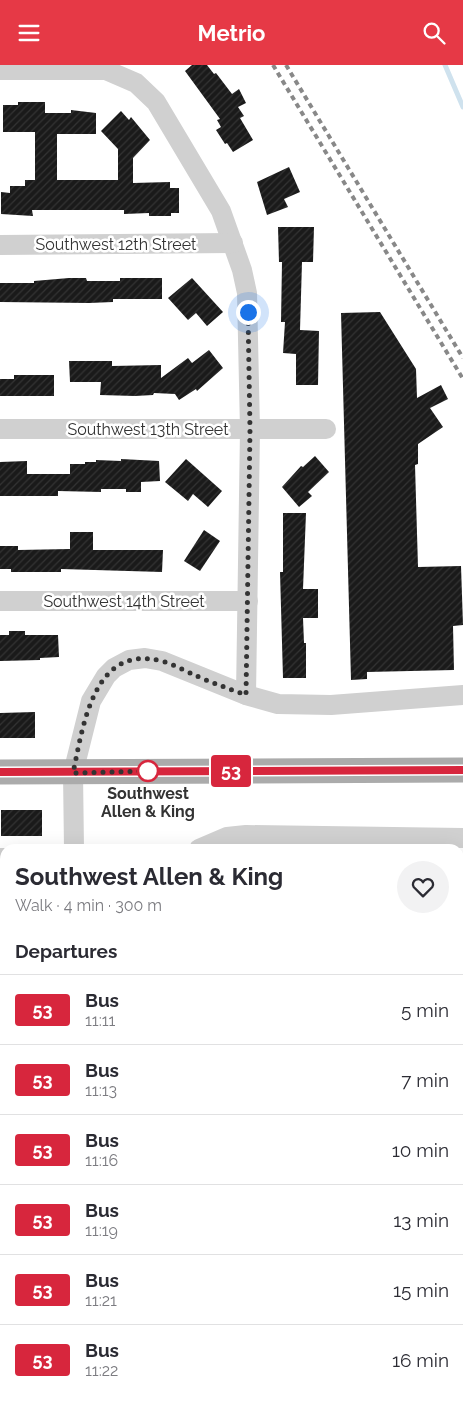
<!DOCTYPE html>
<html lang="en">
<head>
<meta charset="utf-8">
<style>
  body { margin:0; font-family:Raleway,sans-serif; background:#f2f2f3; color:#2b2b33; height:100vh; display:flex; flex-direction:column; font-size:19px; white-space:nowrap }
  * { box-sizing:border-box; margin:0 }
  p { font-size:16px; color:#7c7c81 }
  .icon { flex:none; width:28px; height:28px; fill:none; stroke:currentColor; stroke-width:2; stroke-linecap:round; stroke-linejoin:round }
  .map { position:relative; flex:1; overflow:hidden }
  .sheet { position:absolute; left:0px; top:779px; width:464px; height:561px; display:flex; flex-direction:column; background:#fff; border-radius:15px 15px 0 0; box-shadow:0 5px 20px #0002 }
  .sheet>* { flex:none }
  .badge { padding:0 10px; border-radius:4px; font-size:18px; line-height:32px }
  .you { position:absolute; width:25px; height:25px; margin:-12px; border:4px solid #fff; border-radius:50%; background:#1a73e8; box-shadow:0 0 0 8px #1a73e833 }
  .map>.badge { position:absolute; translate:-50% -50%; box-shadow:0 0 0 2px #fff }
  h2 { padding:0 15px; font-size:19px; line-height:45px }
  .round { display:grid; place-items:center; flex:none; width:52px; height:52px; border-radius:26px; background:#f2f2f3 }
  .summary { display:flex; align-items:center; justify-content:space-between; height:85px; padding:0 15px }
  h1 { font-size:24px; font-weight:700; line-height:38px }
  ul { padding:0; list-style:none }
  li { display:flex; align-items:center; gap:15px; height:70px; padding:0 15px; border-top:1px solid #e1e1e2 }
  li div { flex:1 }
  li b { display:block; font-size:19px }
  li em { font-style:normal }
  li .badge { min-width:55px; font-weight:700; text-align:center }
  header { display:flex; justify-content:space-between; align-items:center; height:65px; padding:0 15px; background:#e63946; color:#fff; font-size:22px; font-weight:700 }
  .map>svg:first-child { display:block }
  .park { fill:url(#park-dots) }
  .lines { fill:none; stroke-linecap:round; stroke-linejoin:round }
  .stream { stroke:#cfe2ee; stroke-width:5 }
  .building { fill:url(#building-hatch) }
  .minor { stroke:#d0d0d0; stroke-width:20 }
  .major { stroke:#ababab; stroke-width:25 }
  .rail { stroke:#888; stroke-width:4; stroke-dasharray:5 4; stroke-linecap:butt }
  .line-casing { stroke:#fff; stroke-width:11 }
  .line { stroke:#d7263d; stroke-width:8 }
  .walk { stroke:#333; stroke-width:5; stroke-dasharray:0 9 }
  .stop-dot { fill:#fff; stroke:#d7263d; stroke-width:2.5 }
  .labels { text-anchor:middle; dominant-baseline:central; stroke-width:5; stroke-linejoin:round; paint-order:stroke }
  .street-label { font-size:16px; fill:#333; stroke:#fff }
  .stop-label { font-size:16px; font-weight:bold; fill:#333; stroke:#fff }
</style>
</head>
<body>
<header><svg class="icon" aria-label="menu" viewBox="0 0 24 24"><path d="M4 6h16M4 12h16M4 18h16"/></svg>Metrio<svg class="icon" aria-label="search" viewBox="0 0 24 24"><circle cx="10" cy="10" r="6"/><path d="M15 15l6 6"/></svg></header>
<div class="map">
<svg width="463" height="1339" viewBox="0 0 463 1339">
  <defs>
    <pattern id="park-dots" width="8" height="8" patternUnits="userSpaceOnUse" patternTransform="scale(1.25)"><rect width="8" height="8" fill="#e6ecdf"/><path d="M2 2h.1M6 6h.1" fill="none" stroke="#c6cbc0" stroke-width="1.8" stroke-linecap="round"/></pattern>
    <pattern id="building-hatch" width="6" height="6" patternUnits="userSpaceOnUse" patternTransform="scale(1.25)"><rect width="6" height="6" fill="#1a1a1a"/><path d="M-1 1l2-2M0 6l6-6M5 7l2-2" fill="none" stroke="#333"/></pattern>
  </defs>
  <rect width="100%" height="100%" fill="#fff"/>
  <rect class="park" x="229" y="1335" width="110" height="4"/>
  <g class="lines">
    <polyline class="stream" points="445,0 463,42"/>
  </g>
  <g class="building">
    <polygon points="192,0 207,0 214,9 216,8 232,29 239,24 246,38 238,42 244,51 240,53 253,75 233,87 227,78 225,79 216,65 221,62 217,55 220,54 185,6"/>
    <polygon points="18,37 45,37 45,48 71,48 71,45 96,48 96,69 57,69 57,115 118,115 118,84 101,66 121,46 129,55 131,52 150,75 133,93 133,118 170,117 170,123 179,123 179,148 171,148 171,151 149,151 149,148 124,149 124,145 32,145 33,151 1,149 1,127 10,128 10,121 25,121 25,115 35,115 35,67 3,67 3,40 18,40"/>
    <polygon points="289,102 300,127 284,134 288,142 267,150 257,117"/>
    <polygon points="278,162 314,162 313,197 302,197 300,265 319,266 318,320 296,320 296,289 283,288 285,257 281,257 282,197 279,197"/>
    <polygon points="69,213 86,213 87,216 120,216 120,213 162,213 162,234 113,234 113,237 89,238 0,237 0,218 34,218 34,216"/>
    <polygon points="192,213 223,247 207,261 196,248 188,255 168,233"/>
    <polygon points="380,247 416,304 417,333 441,320 448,334 430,343 443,362 418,379 418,399 415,400 418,502 461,501 463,560 453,561 454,605 367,607 367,614 351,615 341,248"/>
    <polygon points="209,285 223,303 197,326 196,324 179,335 175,329 154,328 153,330 135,331 100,330 101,317 70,317 69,296 112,296 112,301 161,300 161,313 188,293 192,298"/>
    <polygon points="14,310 54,310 54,331 0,331 0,314 14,314"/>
    <polygon points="315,391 329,407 308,427 312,431 299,442 282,422 301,401 303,402"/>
    <polygon points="121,394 159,396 160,416 141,417 141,427 126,427 126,424 101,424 101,427 58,426 58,431 0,431 0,397 27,396 27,409 70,409 70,399 85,399 85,397 96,397 96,395 121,396"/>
    <polygon points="186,394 222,426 208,442 193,429 188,436 165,417"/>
    <polygon points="283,448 306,448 303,524 318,524 318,553 303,553 304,578 306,578 306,613 283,613 280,507 283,507"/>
    <polygon points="204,465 220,476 200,506 184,496"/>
    <polygon points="70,467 93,467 93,485 163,485 162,507 61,504 61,507 11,507 11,504 0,504 0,481 18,481 18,485 70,484"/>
    <polygon points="9,566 25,566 25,570 58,570 59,592 40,593 40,595 0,596 0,570 9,570"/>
    <polygon points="35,647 35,673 0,673 0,648"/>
    <rect x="1" y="745" width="41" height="26"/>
  </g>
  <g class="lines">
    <g class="minor">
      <polyline points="0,5 106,5 136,18 156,37 221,146 242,205 247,228 250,365 246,630"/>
      <polyline points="0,180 233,178"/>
      <polyline points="0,364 326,364"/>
      <polyline points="0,536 248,536"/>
      <polyline points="74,784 73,708 91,636 106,611 114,603 129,595 145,593 162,596 246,630 278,639 331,640 463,630"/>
      <polyline points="199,784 227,772 246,770 463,773"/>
      <polyline points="0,793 5,793"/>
      <polyline points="0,871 5,871"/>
      <polyline points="0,1103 5,1103"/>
      <polyline points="0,1292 5,1292"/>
      <polyline points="128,1335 129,1339"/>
    </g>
    <polyline class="major" points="0,707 463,705"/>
    <g class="rail">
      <polyline points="273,0 463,314"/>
      <polyline points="286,0 463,293"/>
    </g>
  </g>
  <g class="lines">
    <g class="line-casing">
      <polyline id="line" points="0,707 463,705"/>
    </g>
    <use href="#line" class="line"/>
    <path class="walk" d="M148 706 73 708C83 662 93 578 161 596 174 599 187 607 199 612 215 619 230 624 246 630L250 365 248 247"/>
  </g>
  <circle class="stop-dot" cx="148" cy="706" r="10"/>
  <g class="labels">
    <g class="street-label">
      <text x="116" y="179">Southwest 12th Street</text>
      <text x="148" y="364">Southwest 13th Street</text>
      <text x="124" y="536">Southwest 14th Street</text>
    </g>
    <g class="stop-label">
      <text x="148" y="728">Southwest<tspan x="148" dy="18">Allen &amp; King</tspan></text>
    </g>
  </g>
</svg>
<div class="you" style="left:248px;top:247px"></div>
<b class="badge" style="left:231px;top:706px;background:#d7263d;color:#fff">53</b>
<section class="sheet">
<div class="summary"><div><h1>Southwest Allen &amp; King</h1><p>Walk · 4 min · 300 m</p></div><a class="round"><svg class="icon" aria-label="heart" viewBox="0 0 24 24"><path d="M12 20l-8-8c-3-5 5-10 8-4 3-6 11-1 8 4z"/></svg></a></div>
<h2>Departures</h2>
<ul>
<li><span class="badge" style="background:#d7263d;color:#fff">53</span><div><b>Bus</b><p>11:11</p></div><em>5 min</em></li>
<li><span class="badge" style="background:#d7263d;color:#fff">53</span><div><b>Bus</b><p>11:13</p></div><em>7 min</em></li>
<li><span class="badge" style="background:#d7263d;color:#fff">53</span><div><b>Bus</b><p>11:16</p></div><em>10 min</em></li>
<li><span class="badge" style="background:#d7263d;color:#fff">53</span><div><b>Bus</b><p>11:19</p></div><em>13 min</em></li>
<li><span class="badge" style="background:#d7263d;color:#fff">53</span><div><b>Bus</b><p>11:21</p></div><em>15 min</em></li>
<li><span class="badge" style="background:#d7263d;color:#fff">53</span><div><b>Bus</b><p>11:22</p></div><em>16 min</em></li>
</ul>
</section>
</div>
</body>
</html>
